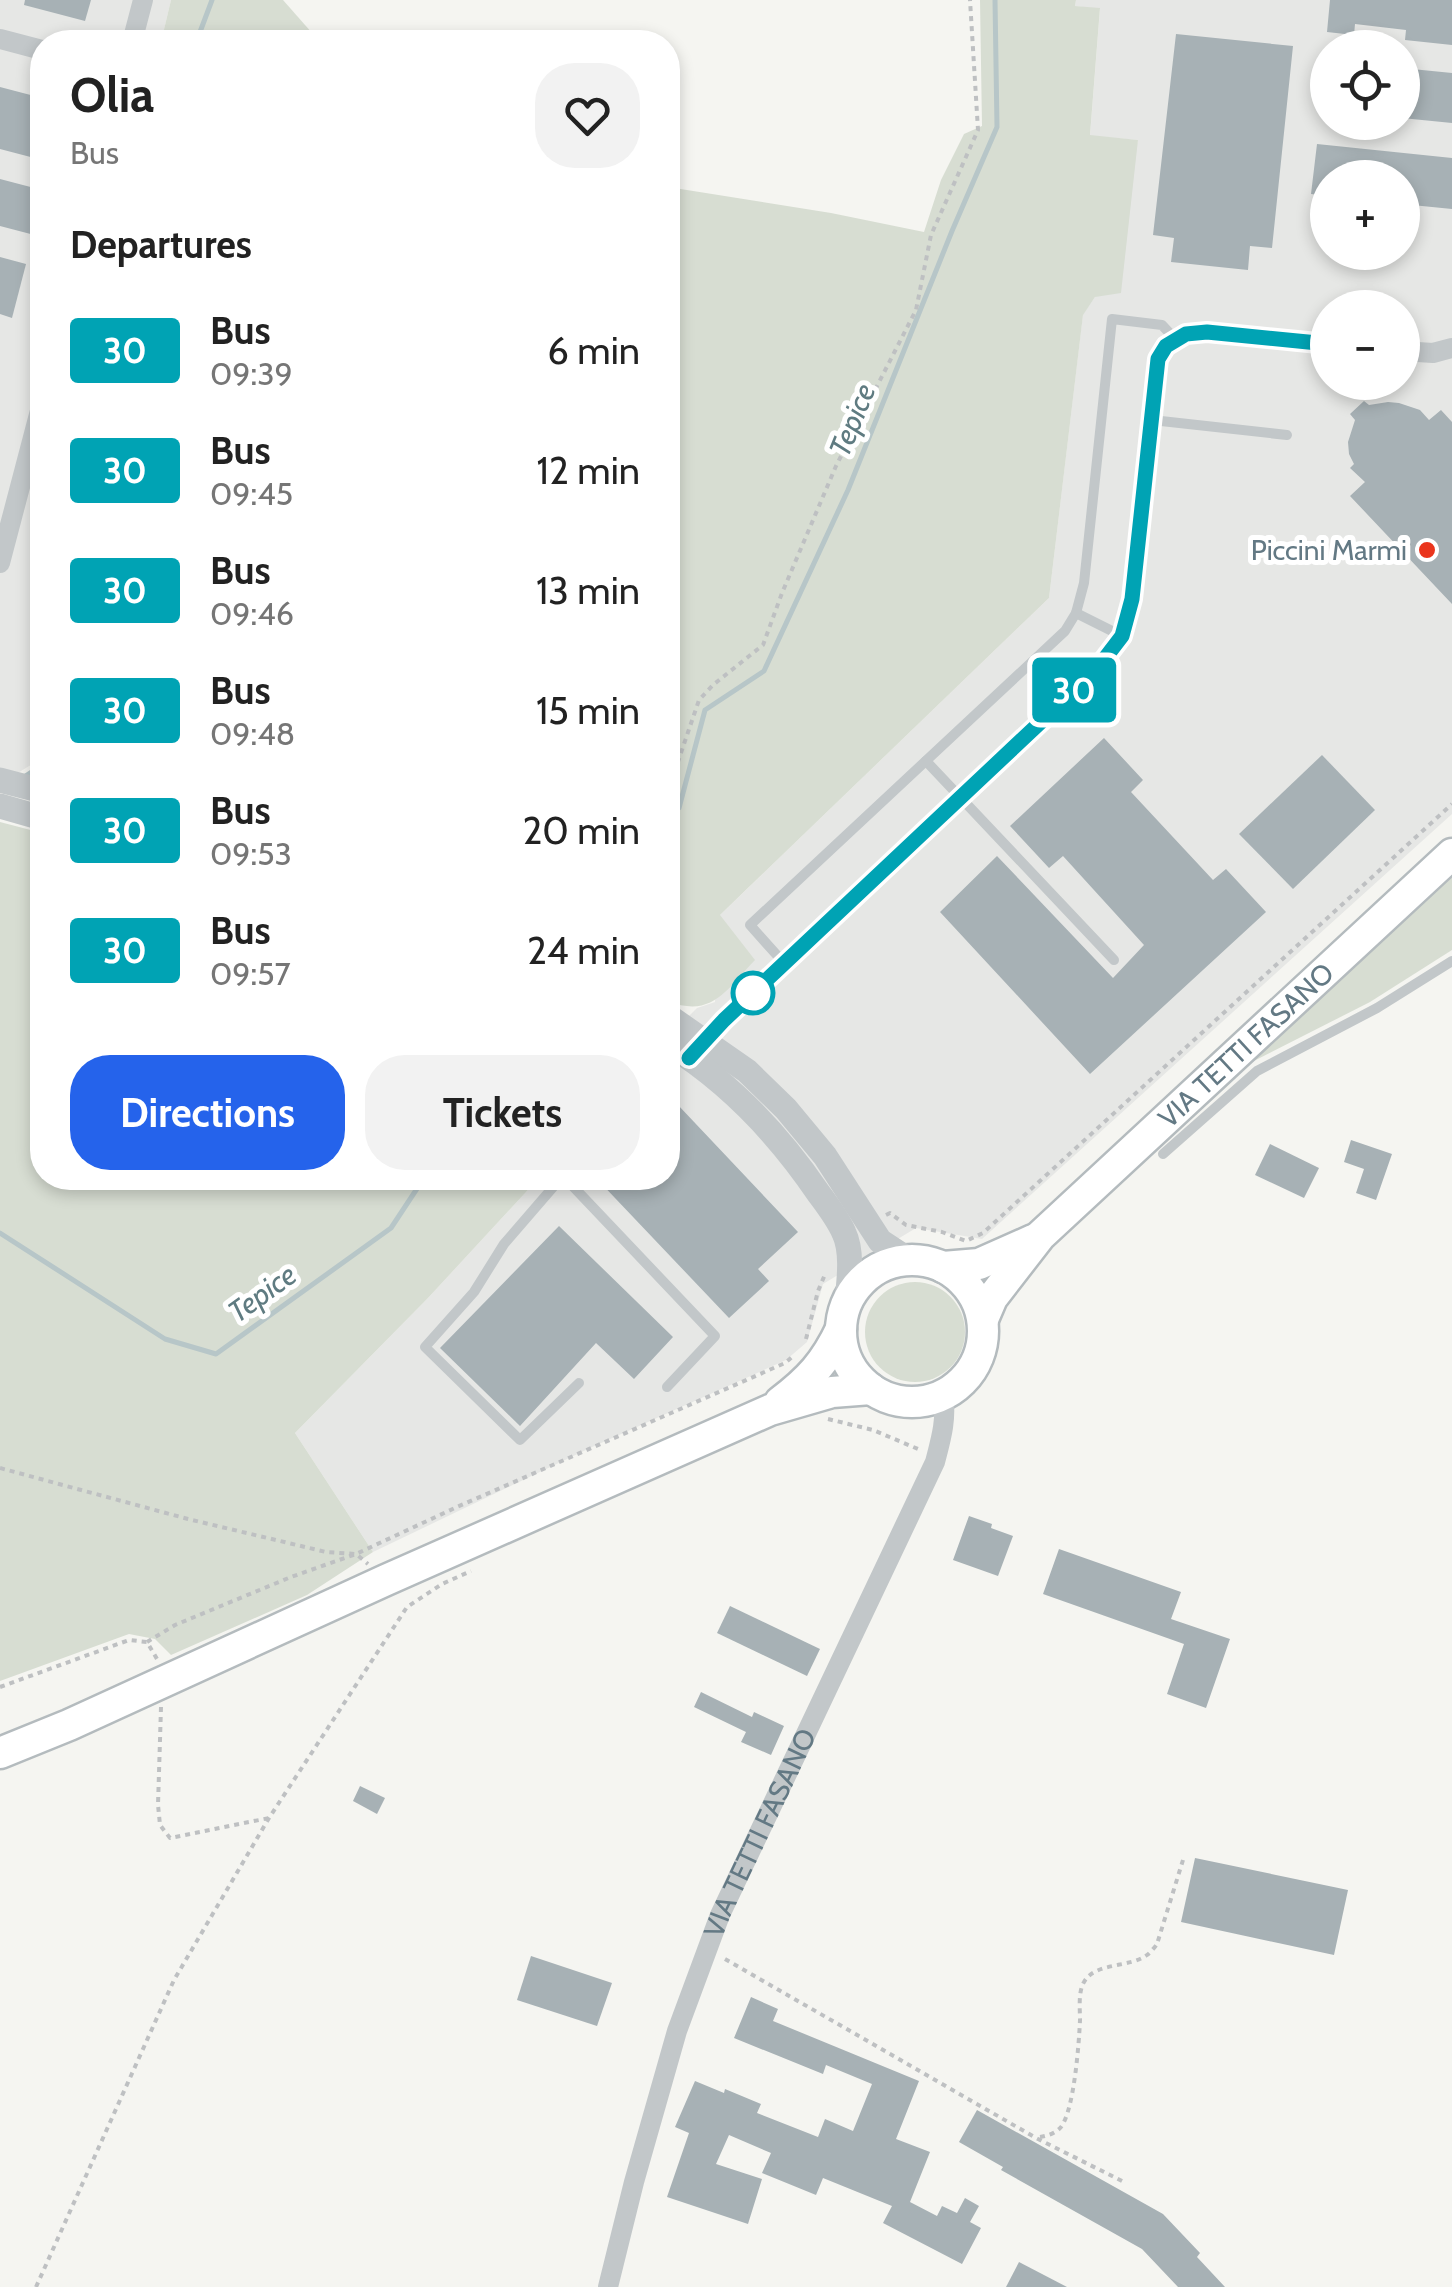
<!DOCTYPE html>
<html lang="en">
<head>
<meta charset="utf-8">
<style>
  body { margin:0; font-family:Cabin,sans-serif; background:#f2f2f2; color:#222; height:100vh; display:flex; flex-direction:column; font-size:38px; white-space:nowrap }
  * { box-sizing:border-box; margin:0 }
  p { font-size:32px; color:#767676 }
  .icon { flex:none; width:55px; height:55px; fill:none; stroke:currentColor; stroke-width:2; stroke-linecap:round; stroke-linejoin:round }
  .map { position:relative; flex:1; overflow:hidden }
  .details { position:absolute; left:30px; top:30px; width:650px; height:1160px; display:flex; flex-direction:column; background:#fff; border-radius:40px; box-shadow:0 5px 15px #0003 }
  .details>* { flex:none }
  .badge { padding:0 20px; border-radius:8px; font-size:35px; line-height:65px }
  .tools { position:absolute; left:1310px; top:30px; display:grid; gap:20px }
  .tools a { display:grid; place-items:center; width:110px; height:110px; border-radius:50%; background:#fff; box-shadow:0 5px 15px #0003; font-size:50px }
  .map>.badge { position:absolute; translate:-50% -50%; box-shadow:0 0 0 5px #fff }
  h2 { padding:0 40px; font-size:38px; line-height:90px }
  .round { display:grid; place-items:center; flex:none; width:105px; height:105px; border-radius:40px; background:#f2f2f2 }
  .summary { display:flex; align-items:center; justify-content:space-between; height:170px; padding:0 40px }
  h1 { font-size:48px; font-weight:700; line-height:75px }
  .action { display:flex; gap:20px; margin-top:auto; padding:20px 40px }
  .action a { flex:1; height:115px; border-radius:40px; background:#2563eb; color:#fff; font-size:40px; font-weight:700; line-height:115px; text-align:center }
  .action a+a { background:#f2f2f2; color:#222 }
  ul { padding:0; list-style:none }
  li { display:flex; align-items:center; gap:30px; height:120px; padding:0 40px }
  li div { flex:1 }
  li b { display:block; font-size:38px }
  li em { font-style:normal }
  li .badge { min-width:110px; font-weight:700; text-align:center }
  .map>svg:first-child { display:block }
  .built { fill:#e6e7e5; fill-rule:evenodd }
  .green { fill:#d7ddd2 }
  .lines { fill:none; stroke-linecap:round; stroke-linejoin:round }
  .stream { stroke:#b7c6c8; stroke-width:5 }
  .building { fill:#a7b1b5 }
  .secondary-casing { stroke:#b4bbbe; stroke-width:35 }
  .path { stroke:#bec0c2; stroke-width:4; stroke-dasharray:5 5; stroke-linecap:butt }
  .service { stroke:#c2c7c9; stroke-width:10 }
  .minor { stroke:#c2c7c9; stroke-width:20 }
  .tertiary { stroke:#c2c7c9; stroke-width:25 }
  .secondary { stroke:#fff; stroke-width:30 }
  .line-casing { stroke:#fff; stroke-width:22 }
  .line { stroke:#00a3b4; stroke-width:15 }
  .poi-dot { fill:#ea351d; stroke:#fff; stroke-width:4 }
  .stop-dot { fill:#fff; stroke:#00a3b4; stroke-width:5 }
  .labels { text-anchor:middle; dominant-baseline:central; stroke-width:10; stroke-linejoin:round; paint-order:stroke }
  .poi-label { font-size:28px; fill:#637984; stroke:#fff; text-anchor:end }
  .street-label { font-size:28px; fill:#637984; stroke:#fff }
  .water-label { font-size:30px; font-style:italic; fill:#5f7b81; stroke:#fff }
</style>
</head>
<body>
<div class="map">
<svg width="1452" height="2287" viewBox="0 0 1452 2287">
  <rect width="100%" height="100%" fill="#f5f5f1"/>
  <g class="built">
    <polygon points="0,0 171,0 161,42 42,42 42,758 0,784"/>
    <path d="M1076 0H1452V814L982 1239 916 1228 823 1284 807 1342 786 1360 590 1448 373 1552 295 1433 428 1298 539 1178H668V1037L697 1008 715 1002 719 916 1049 598 1083 314 1095 297 1138 140 1090 136 1100 9 1075 6ZM1328 48H1402V122H1328ZM1328 178H1402V252H1328ZM1328 308H1402V382H1328Z"/>
  </g>
  <g class="green">
    <polygon points="171,0 283,0 320,42 161,42"/>
    <path d="M980 0H1076L1075 6 1100 8 1090 135 1138 140 1121 293 1095 297 1083 315 1049 598 720 915 755 960C727 989 712 1019 668 1001V187L831 213 924 232 941 180 964 134 982 126Z"/>
    <polygon points="0,822 42,833 42,1178 539,1178 428,1298 295,1433 373,1552 307,1595 171,1655 155,1639 129,1634 0,1681"/>
    <polygon points="1452,877 1452,950 1370,1002 1248,1064"/>
    <circle cx="915" cy="1332" r="50"/>
  </g>
  <g class="lines">
    <g class="stream">
      <polyline points="199,42 200,32 212,0"/>
      <polyline points="24,777 42,765"/>
      <polyline points="668,818 679,808 705,710 764,671 848,490 952,231 997,127 995,0"/>
      <polyline points="0,1233 165,1339 216,1354 391,1228 424,1178"/>
    </g>
  </g>
  <g class="building">
    <polygon points="25,0 91,0 85,21 24,5"/>
    <polygon points="1330,0 1452,0 1452,45 1405,40 1406,30 1355,24 1354,35 1327,32"/>
    <polygon points="1176,34 1293,46 1272,248 1250,246 1248,270 1171,262 1174,238 1153,235"/>
    <polygon points="1402,68 1452,73 1452,123 1402,118"/>
    <polygon points="0,87 42,98 42,160 0,149"/>
    <polygon points="1317,144 1452,158 1452,209 1402,204 1402,178 1328,178 1328,196 1311,194"/>
    <polygon points="0,179 42,190 42,237 0,226"/>
    <polygon points="0,257 26,264 12,318 0,314"/>
    <polygon points="1364,401 1369,405 1388,402 1399,403 1420,410 1429,420 1441,410 1452,422 1452,604 1350,496 1365,482 1350,468 1354,464 1349,454 1348,442 1355,420 1350,414"/>
    <polygon points="1104,738 1143,780 1131,792 1213,880 1226,869 1266,912 1090,1074 940,912 997,856 1113,978 1144,945 1063,856 1049,868 1010,826"/>
    <polygon points="1322,755 1375,810 1293,889 1239,834"/>
    <polygon points="678,1105 798,1232 758,1269 769,1281 729,1318 596,1178 668,1178 668,1115"/>
    <polygon points="1351,1140 1392,1154 1376,1200 1356,1193 1364,1169 1344,1162"/>
    <polygon points="1270,1144 1319,1168 1304,1198 1255,1175"/>
    <polygon points="559,1226 673,1337 634,1379 596,1343 520,1426 440,1348"/>
    <polygon points="969,1516 992,1524 991,1528 1013,1536 998,1576 953,1560"/>
    <polygon points="1059,1549 1181,1592 1171,1619 1230,1639 1206,1708 1167,1694 1184,1644 1043,1594"/>
    <polygon points="730,1606 820,1649 807,1676 717,1633"/>
    <polygon points="701,1692 752,1717 754,1712 784,1726 771,1755 741,1742 746,1732 694,1707"/>
    <polygon points="360,1786 385,1798 377,1814 353,1801"/>
    <polygon points="1195,1858 1348,1890 1334,1955 1181,1922"/>
    <polygon points="531,1956 612,1983 597,2026 517,2000"/>
    <polygon points="751,1997 778,2009 773,2021 919,2081 896,2139 930,2152 910,2202 937,2216 942,2206 957,2213 965,2198 979,2206 970,2222 981,2228 962,2264 883,2223 892,2206 823,2178 816,2195 762,2173 771,2153 729,2135 716,2164 762,2179 748,2224 667,2197 689,2133 675,2127 695,2081 724,2093 725,2089 761,2104 757,2113 818,2137 825,2119 853,2131 872,2084 826,2065 823,2074 734,2038"/>
    <polygon points="977,2110 1163,2214 1200,2253 1197,2257 1225,2287 1178,2287 1142,2249 1001,2170 1003,2167 959,2142"/>
    <polygon points="1019,2262 1067,2287 1006,2287"/>
  </g>
  <g class="lines">
    <g class="secondary-casing">
      <g id="secondary">
        <circle cx="912" cy="1331" r="71"/>
        <polyline points="943,1267 979,1264 1033,1240"/>
        <path id="s2" d="M983 1319 992 1298 1040 1236 1452 854"/>
        <path d="M780 1402C809 1380 825 1363 841 1329"/>
        <polyline points="0,1753 69,1725 386,1580 770,1410 832,1392 871,1389"/>
      </g>
    </g>
    <g class="path">
      <polyline points="668,791 699,700 713,685 763,645 782,593 836,466 916,310 931,235 978,130 970,0"/>
      <polyline points="886,1215 890,1213 906,1225 942,1232 966,1241 983,1233 1452,804"/>
      <polyline points="806,1339 818,1291 826,1272"/>
      <polyline points="828,1419 873,1430 918,1449"/>
      <polyline points="0,1468 188,1519 326,1552 356,1554 368,1564"/>
      <polyline points="147,1642 175,1625 291,1577 356,1554 457,1507 785,1363 792,1357"/>
      <polyline points="0,1687 129,1640 147,1642 157,1659"/>
      <polyline points="161,1707 158,1805 160,1825 170,1838 269,1818"/>
      <polyline points="725,1959 1036,2138 1124,2182"/>
      <path d="M1040 2137C1047 2136 1056 2133 1061 2127 1074 2110 1079 2044 1080 2020 1080 2009 1078 1992 1084 1982 1095 1962 1130 1968 1147 1955 1149 1954 1156 1946 1157 1944L1183 1860"/>
      <polyline points="36,2287 174,1980 269,1818 407,1607 442,1584 471,1571"/>
    </g>
    <g class="service">
      <polyline points="1152,420 1287,435"/>
      <polyline points="1076,613 1122,636"/>
      <polyline points="926,761 1114,960"/>
      <polyline points="784,963 750,925 1065,631 1076,613 1084,583 1112,319 1162,325 1175,339"/>
      <polyline points="1163,1154 1257,1071 1377,1008 1452,961"/>
      <polyline points="561,1178 504,1244 474,1292 425,1347 520,1440 579,1383"/>
      <polyline points="565,1178 715,1336 667,1387"/>
    </g>
    <g class="minor">
      <polyline points="0,39 42,50"/>
      <polyline points="132,42 143,0"/>
      <polyline points="1402,351 1433,353 1452,348"/>
      <polyline points="0,563 42,403"/>
      <polyline points="696,1049 724,1019 1095,670 1122,636 1132,599 1158,359 1166,346 1186,334 1207,332 1328,344"/>
      <path id="s1" d="M608 2287 634 2182 677 2031 720 1915 935 1462C941 1439 947 1419 943 1395"/>
    </g>
    <g class="tertiary">
      <polyline points="0,780 42,791"/>
      <polyline points="0,806 42,818"/>
      <polyline points="668,1016 747,1071 786,1109 825,1156 880,1241 909,1260"/>
      <path d="M668 1044C729 1082 779 1135 819 1194 828 1206 838 1219 844 1233 853 1252 849 1281 847 1301"/>
    </g>
    <use href="#secondary" class="secondary"/>
  </g>
  <g class="lines">
    <g class="line-casing">
      <polyline id="line" points="689,1058 724,1020 1096,670 1122,636 1132,599 1158,359 1166,346 1186,334 1207,332 1328,344"/>
    </g>
    <use href="#line" class="line"/>
  </g>
  <circle class="poi-dot" cx="1427" cy="550" r="10"/>
  <circle class="stop-dot" cx="753" cy="993" r="20"/>
  <g class="labels">
    <g class="poi-label">
      <text x="1407" y="550">Piccini Marmi</text>
    </g>
    <g class="street-label">
      <text stroke="none"><textPath href="#s2" startOffset="382">VIA TETTI FASANO</textPath></text>
      <text stroke="none"><textPath href="#s1" startOffset="480">VIA TETTI FASANO</textPath></text>
    </g>
    <g class="water-label">
      <text transform="translate(852 420) rotate(-68)">Tepice</text>
      <text transform="translate(262 1293) rotate(-36)">Tepice</text>
    </g>
  </g>
</svg>
<div class="tools">
<a><svg class="icon" aria-label="locate" viewBox="0 0 24 24"><circle cx="12" cy="12" r="6"/><path d="M12 2v4M12 18v4M2 12h4M18 12h4"/></svg></a>
<a>+</a>
<a>−</a>
</div>
<b class="badge" style="left:1074px;top:690px;background:#00a3b4;color:#fff">30</b>
<section class="details">
<div class="summary"><div><h1>Olia</h1><p>Bus</p></div><a class="round"><svg class="icon" aria-label="heart" viewBox="0 0 24 24"><path d="M12 20l-8-8c-3-5 5-10 8-4 3-6 11-1 8 4z"/></svg></a></div>
<h2>Departures</h2>
<ul>
<li><span class="badge" style="background:#00a3b4;color:#fff">30</span><div><b>Bus</b><p>09:39</p></div><em>6 min</em></li>
<li><span class="badge" style="background:#00a3b4;color:#fff">30</span><div><b>Bus</b><p>09:45</p></div><em>12 min</em></li>
<li><span class="badge" style="background:#00a3b4;color:#fff">30</span><div><b>Bus</b><p>09:46</p></div><em>13 min</em></li>
<li><span class="badge" style="background:#00a3b4;color:#fff">30</span><div><b>Bus</b><p>09:48</p></div><em>15 min</em></li>
<li><span class="badge" style="background:#00a3b4;color:#fff">30</span><div><b>Bus</b><p>09:53</p></div><em>20 min</em></li>
<li><span class="badge" style="background:#00a3b4;color:#fff">30</span><div><b>Bus</b><p>09:57</p></div><em>24 min</em></li>
</ul>
<div class="action"><a>Directions</a><a>Tickets</a></div>
</section>
</div>
</body>
</html>
